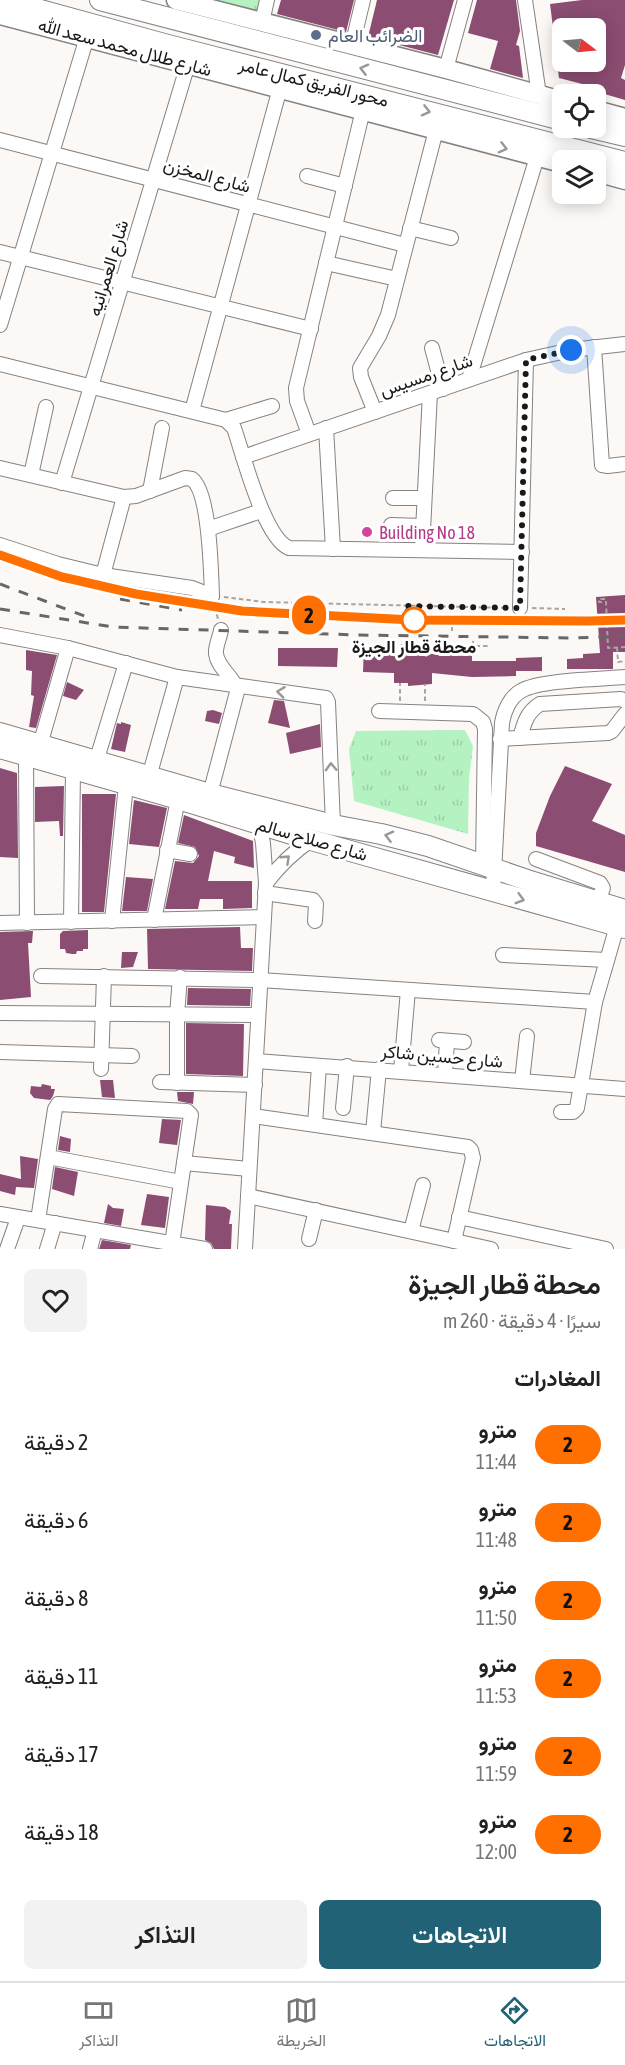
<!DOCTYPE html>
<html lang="ar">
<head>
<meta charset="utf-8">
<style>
  body { margin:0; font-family:"Asap Condensed",Vazirmatn,sans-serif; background:#f2f2f2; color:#222; direction:rtl; height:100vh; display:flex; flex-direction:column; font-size:22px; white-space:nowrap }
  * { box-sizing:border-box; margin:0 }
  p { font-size:20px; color:#767676 }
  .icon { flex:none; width:33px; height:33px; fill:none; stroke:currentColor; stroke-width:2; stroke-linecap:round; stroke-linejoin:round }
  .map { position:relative; height:1249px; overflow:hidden; direction:ltr }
  .side { display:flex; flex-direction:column; background:#fff; flex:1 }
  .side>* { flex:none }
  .badge { padding:0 12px; border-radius:20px; font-size:21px; line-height:39px }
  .needle { width:39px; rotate:106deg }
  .controls { position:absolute; left:552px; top:18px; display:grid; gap:12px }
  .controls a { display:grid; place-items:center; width:54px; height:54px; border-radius:9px; background:#fff; box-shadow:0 3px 15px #0003; font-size:30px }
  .you { position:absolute; width:30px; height:30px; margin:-15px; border:4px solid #fff; border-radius:50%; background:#1a73e8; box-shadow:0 0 0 9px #1a73e833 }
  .map>.badge { position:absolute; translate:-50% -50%; box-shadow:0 0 0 3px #fff }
  h2 { padding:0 24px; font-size:22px; line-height:54px }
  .round { display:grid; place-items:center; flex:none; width:63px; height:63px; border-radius:9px; background:#f2f2f2 }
  .head { display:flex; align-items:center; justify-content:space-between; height:102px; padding:0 24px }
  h1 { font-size:28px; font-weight:600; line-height:45px }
  .action { display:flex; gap:12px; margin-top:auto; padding:12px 24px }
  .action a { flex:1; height:69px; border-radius:9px; background:#216276; color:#fff; font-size:24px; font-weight:600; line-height:69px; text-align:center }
  .action a+a { background:#f2f2f2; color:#222 }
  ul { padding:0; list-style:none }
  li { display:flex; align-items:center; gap:18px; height:78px; padding:0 24px }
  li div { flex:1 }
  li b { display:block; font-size:22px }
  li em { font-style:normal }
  li .badge { min-width:66px; font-weight:700; text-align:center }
  .tab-bar { display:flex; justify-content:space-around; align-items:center; height:84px; border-top:2px solid #e0e0e0; background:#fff; font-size:16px; color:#767676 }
  .tab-bar a { display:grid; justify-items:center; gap:3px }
  .tab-bar .on { color:#216276 }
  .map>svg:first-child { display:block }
  .grass { fill:url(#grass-tufts) }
  .building { fill:#8b4d72 }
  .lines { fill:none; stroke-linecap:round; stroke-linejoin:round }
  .minor-casing { stroke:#858280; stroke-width:16 }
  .major-casing { stroke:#858280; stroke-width:21 }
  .highway-casing { stroke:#858280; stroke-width:22 }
  .path { stroke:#a8a5a3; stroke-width:2; stroke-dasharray:4.5 3; stroke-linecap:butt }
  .minor { stroke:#fff; stroke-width:14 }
  .major { stroke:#fff; stroke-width:18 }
  .highway { stroke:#fff; stroke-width:20 }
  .rail { stroke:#696765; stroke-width:3; stroke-dasharray:10 10; stroke-linecap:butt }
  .oneway { stroke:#989897 }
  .line-casing { stroke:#fff; stroke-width:14 }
  .line { stroke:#ff7000; stroke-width:9 }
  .walk { stroke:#1a1918; stroke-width:6; stroke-dasharray:0 10.8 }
  .service-dot { fill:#5c6f8a; stroke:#fff; stroke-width:2 }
  .hotel-dot { fill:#d1479c; stroke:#fff; stroke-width:2 }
  .stop-dot { fill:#fff; stroke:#ff7000; stroke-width:3 }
  .labels { text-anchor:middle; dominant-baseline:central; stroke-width:6; stroke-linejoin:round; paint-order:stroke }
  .service-label { font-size:18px; fill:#4e5e75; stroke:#fff; text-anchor:start }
  .street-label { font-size:18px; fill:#1a1918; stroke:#fff }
  .hotel-label { font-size:18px; fill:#b23c85; stroke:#fff; text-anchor:start }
  .stop-label { font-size:18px; font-weight:bold; fill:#1a1918; stroke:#fff }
</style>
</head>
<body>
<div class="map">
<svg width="625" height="1249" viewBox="0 0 625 1249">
  <defs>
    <pattern id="grass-tufts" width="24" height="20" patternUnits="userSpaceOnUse" patternTransform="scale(1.5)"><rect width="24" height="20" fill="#b4f2c2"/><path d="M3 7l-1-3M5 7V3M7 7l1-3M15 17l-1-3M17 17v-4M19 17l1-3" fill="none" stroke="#9acfa6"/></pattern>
  </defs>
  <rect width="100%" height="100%" fill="#fcf8f6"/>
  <g class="grass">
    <polygon points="216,0 264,0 261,12"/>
    <polygon points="465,730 473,746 469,778 468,834 354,801 349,749 356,731"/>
  </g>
  <g class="building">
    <polygon points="281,0 354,0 346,32 277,14"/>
    <polygon points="377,0 454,0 438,55 368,37"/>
    <polygon points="477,0 516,0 520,31 516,45 519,46 523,78 490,69 498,41 468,33"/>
    <polygon points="582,0 625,0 625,65 621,78 625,80 625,100 601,93 602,89 559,78 557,62 596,62 596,28 562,28 562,59 557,59 550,4"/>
    <polygon points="625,595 625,652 613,652 613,669 567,669 567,659 583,658 583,654 600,653 596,597"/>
    <polygon points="364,647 377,647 376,652 433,654 433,650 459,651 459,656 472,655 472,661 516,661 516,658 542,657 542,671 516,671 516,676 472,677 432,673 432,684 408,686 408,683 394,683 394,673 363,672"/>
    <polygon points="278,648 338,648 337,667 278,666"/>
    <polygon points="26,650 57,655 36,728 29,727 34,696 31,695 32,671 26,670"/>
    <polygon points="67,682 84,690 76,700 63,696"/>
    <polygon points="274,700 284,701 290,728 268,723"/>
    <polygon points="213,710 222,713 219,724 205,721 207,711"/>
    <polygon points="121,722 131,725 125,752 111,749 117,723 121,724"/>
    <polygon points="320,724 321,747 290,754 286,733"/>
    <polygon points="565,766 612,784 592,821 625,835 625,872 536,846 536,833 550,796"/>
    <polygon points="0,768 17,773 18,858 0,857"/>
    <polygon points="64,786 63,836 60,836 59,821 35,822 35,787"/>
    <polygon points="82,794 116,794 104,912 82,912"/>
    <polygon points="134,800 167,808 159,847 129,844"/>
    <polygon points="184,815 253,841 254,868 234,863 235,857 214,851 208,881 252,881 252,908 223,909 223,899 200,899 198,909 165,909 175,861 193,863 199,856 195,847 178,843"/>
    <polygon points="126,877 153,879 147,911 122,911"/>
    <polygon points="240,927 241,948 253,948 252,971 148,969 147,929"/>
    <polygon points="88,930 88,949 83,949 83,951 77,951 76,954 72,954 66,953 65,949 60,949 60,934 63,931"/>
    <polygon points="33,931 32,943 28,943 31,997 0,1000 0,932"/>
    <polygon points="122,952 138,952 133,967 121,968"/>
    <polygon points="188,988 251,989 250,1006 187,1005"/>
    <polygon points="186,1023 244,1024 243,1076 186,1074"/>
    <polygon points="100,1080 113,1080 115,1098 102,1097"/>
    <polygon points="42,1084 51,1086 51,1089 55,1089 53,1096 50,1100 34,1098 30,1093 31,1086 41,1087"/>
    <polygon points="177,1092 194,1092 193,1104 178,1101"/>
    <polygon points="162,1119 181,1120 177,1145 159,1143"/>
    <polygon points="60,1136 71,1139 70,1152 58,1150"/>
    <polygon points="20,1156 38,1159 34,1188 16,1187 15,1195 0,1191 0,1174 21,1179"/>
    <polygon points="55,1167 78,1172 74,1196 52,1189"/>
    <polygon points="147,1194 169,1197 165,1228 141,1225"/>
    <polygon points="108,1204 113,1208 124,1209 121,1226 104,1223"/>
    <polygon points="206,1205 225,1207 231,1211 229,1224 232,1224 231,1249 214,1249 211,1243 205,1240"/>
    <polygon points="102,1240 131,1245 130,1249 99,1249"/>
  </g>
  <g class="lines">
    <g class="minor-casing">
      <g id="minor">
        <polyline points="525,0 539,95"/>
        <polyline points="262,22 267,0"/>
        <polyline points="352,46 363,0"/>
        <polyline points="446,69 465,0"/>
        <polyline points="0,140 405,245"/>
        <polyline points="307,176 345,186"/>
        <polyline points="410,228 451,238"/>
        <polyline points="0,252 311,329"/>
        <polyline points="326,263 397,279"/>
        <polyline points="0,325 87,37"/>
        <polyline points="594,347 602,465 608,466 625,464"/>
        <polyline points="432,348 443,389"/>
        <path d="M0 364 226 420 234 428C243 454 264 538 289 548L522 552"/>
        <polyline points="469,379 537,157"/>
        <polyline points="192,411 280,88"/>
        <polyline points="375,412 361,377 360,368 379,336 388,315 436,130"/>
        <polyline points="226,420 272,406"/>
        <polyline points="326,428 333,549"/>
        <polyline points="309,434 297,401 296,388 363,110"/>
        <polyline points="243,457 526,360 571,350 625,344"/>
        <path d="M0 468 124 497 136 496 185 478 192 479C210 493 211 572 212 596"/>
        <polyline points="31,475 46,407"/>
        <polyline points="62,483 188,64"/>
        <polyline points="150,491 162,428"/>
        <polyline points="393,498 424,498"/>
        <polyline points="391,525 423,526"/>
        <polyline points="208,529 261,511"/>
        <polyline points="0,545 58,564 103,575 192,588 212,596"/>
        <polyline points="422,550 430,393"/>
        <polyline points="103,575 124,497"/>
        <polyline points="520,608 526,360"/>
        <polyline points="0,635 68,648 177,677 326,698 328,702 333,825"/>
        <polyline points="379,711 473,714 483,722 485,729 483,864"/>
        <path d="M520 738C524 723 527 712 540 704L621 699 625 701"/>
        <polyline points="500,739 608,733 612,731 625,714"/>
        <polyline points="40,745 68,648"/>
        <polyline points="26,756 27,923"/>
        <polyline points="96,762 126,663"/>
        <polyline points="149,777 177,677"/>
        <path d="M210 794 237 692C235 677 218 669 216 654 215 647 220 637 221 630"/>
        <polyline points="167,850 190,854"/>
        <polyline points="536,859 600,883 603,888 598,902"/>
        <path d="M266 883C279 866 293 852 311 840"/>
        <path d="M493 891 502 723C504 711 510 697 521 691 539 680 601 679 625 677"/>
        <polyline points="265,893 313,900 316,904 315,921"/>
        <polyline points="154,920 178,799"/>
        <polyline points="112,921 126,785"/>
        <polyline points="71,922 73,770"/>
        <polyline points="0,923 263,917"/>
        <polyline points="503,955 607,960"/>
        <polyline points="41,976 260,980 595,1002"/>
        <polyline points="0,1013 258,1015"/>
        <polyline points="439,1040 464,1042"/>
        <polyline points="0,1052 132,1056"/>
        <polyline points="256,1061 625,1089"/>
        <polyline points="101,1069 104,976"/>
        <polyline points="401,1071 408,990"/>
        <polyline points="445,1075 447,1041"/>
        <polyline points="522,1081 527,1036"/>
        <polyline points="160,1082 255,1085"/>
        <polyline points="177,1083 177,1015 180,977"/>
        <polyline points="343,1108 347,1066"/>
        <polyline points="561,1112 573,1112 577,1108 595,1002 617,926"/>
        <polyline points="253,1116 468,1147 471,1150 473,1158 454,1241"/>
        <polyline points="315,1124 319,1066"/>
        <polyline points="373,1132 379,1069"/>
        <polyline points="48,1157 181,1182"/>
        <polyline points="184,1163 249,1169"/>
        <polyline points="248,1196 491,1249"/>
        <polyline points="0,1214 205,1249"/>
        <polyline points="459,1217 606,1249"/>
        <polyline points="38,1220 55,1109 58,1104 187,1111 191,1115 172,1244"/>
        <polyline points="411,1231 423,1185"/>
        <polyline points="309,1239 316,1210"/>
        <polyline points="7,1249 18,1218"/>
        <polyline points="47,1249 55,1223"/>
        <polyline points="90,1249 95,1230"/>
        <polyline points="245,1249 266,883 263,843 259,823"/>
      </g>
    </g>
    <g class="major-casing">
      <g id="major">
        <polyline points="176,0 446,69 562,101"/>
        <polyline points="0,15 562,163"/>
        <polyline points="596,110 625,118"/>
        <polyline points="596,172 625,180"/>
      </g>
    </g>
    <g class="highway-casing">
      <g id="highway">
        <polyline points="4,0 168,45 625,162"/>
        <polyline points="100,0 562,120"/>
        <polyline points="591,128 625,136"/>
        <polyline points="0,733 210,794 333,825 381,834 428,846 527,880 625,910"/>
        <polyline points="0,748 178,799 311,840 625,928"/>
      </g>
    </g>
    <g class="path">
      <polyline points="224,597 264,602 508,608"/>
      <polyline points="605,599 599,599 599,602 606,602 608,648 625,647"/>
      <polyline points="215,607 218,619"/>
      <polyline points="532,608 565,609"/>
      <polyline points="452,631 452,623 473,622"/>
      <polyline points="473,641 473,646 487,646 487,644"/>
      <polyline points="617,647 618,662 625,661"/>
      <polyline points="401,656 402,642"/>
      <polyline points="426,657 426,643"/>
      <polyline points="400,701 400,683"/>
      <polyline points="425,701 425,684"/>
    </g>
    <use href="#minor" class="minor"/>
    <use href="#major" class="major"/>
    <use href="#highway" class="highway"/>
    <g class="rail">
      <polyline points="0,555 62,577 136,594 242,611 413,620 588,621 625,620"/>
      <polyline points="0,584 87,617"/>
      <polyline points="120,599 182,610"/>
      <polyline points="0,609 113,627 359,635 572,638 625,636"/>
    </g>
  </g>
  <defs><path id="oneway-chevron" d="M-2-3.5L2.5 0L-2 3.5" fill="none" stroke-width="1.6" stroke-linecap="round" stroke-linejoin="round" transform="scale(1.5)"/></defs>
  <g class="oneway">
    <use href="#oneway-chevron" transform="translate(364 69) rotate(-166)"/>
    <use href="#oneway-chevron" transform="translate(426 111) rotate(14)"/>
    <use href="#oneway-chevron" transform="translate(503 148) rotate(15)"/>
    <use href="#oneway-chevron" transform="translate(281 692) rotate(-173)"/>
    <use href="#oneway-chevron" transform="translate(331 767) rotate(-92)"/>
    <use href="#oneway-chevron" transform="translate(389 836) rotate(-166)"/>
    <use href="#oneway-chevron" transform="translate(286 859) rotate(-43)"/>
    <use href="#oneway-chevron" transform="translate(520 899) rotate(16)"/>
  </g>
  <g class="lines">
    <g class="line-casing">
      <polyline id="line" points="0,555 62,577 80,581 136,594 242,611 413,620 588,621 625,620"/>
    </g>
    <use href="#line" class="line"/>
    <polyline class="walk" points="414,620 404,606 520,608 526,360 571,350"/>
  </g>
  <circle class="service-dot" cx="316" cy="35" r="6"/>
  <circle class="hotel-dot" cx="367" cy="532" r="6"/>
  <circle class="stop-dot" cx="414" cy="620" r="12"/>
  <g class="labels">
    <g class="service-label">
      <text x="328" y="35">الضرائب العام</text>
    </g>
    <g class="street-label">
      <text transform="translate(125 47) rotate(15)">شارع طلال محمد سعد الله</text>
      <text transform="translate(314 82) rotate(14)">محور الفريق كمال عامر</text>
      <text transform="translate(207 175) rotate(15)">شارع المخزن</text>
      <text transform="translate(108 268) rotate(-73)">شارع العمرانيه</text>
      <text transform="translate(426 375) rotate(-19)">شارع رمسيس</text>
      <text transform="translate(312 839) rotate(16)">شارع صلاح سالم</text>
      <text transform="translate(442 1056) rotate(5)">شارع حسين شاكر</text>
    </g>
    <g class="hotel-label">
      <text x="379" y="532">Building No 18</text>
    </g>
    <g class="stop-label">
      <text x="414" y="646">محطة قطار الجيزة</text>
    </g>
  </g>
</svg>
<div class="controls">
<a><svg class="needle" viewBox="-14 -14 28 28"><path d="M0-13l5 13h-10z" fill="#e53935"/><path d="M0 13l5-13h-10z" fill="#767676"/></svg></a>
<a><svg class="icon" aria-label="locate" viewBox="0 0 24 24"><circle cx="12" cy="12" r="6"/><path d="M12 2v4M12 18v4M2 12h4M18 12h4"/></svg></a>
<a><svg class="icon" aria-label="layers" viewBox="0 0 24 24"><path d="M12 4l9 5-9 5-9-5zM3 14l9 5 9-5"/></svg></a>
</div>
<div class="you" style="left:571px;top:350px"></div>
<b class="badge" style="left:309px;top:615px;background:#ff7000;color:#111">2</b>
</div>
<section class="side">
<div class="head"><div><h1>محطة قطار الجيزة</h1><p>سيرًا · 4 دقيقة · 260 m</p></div><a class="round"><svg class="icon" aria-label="heart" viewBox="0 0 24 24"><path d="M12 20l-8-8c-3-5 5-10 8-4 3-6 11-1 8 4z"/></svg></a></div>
<h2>المغادرات</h2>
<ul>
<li><span class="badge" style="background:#ff7000;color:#111">2</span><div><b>مترو</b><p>11:44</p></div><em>2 دقيقة</em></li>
<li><span class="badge" style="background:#ff7000;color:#111">2</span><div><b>مترو</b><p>11:48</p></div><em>6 دقيقة</em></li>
<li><span class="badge" style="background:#ff7000;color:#111">2</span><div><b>مترو</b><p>11:50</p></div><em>8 دقيقة</em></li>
<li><span class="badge" style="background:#ff7000;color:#111">2</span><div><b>مترو</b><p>11:53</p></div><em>11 دقيقة</em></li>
<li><span class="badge" style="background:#ff7000;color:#111">2</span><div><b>مترو</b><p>11:59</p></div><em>17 دقيقة</em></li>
<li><span class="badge" style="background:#ff7000;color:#111">2</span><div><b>مترو</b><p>12:00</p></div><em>18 دقيقة</em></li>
</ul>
<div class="action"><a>الاتجاهات</a><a>التذاكر</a></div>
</section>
<nav class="tab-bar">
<a class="on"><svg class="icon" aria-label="directions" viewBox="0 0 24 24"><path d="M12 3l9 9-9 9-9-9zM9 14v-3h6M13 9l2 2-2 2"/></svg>الاتجاهات</a>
<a><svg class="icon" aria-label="map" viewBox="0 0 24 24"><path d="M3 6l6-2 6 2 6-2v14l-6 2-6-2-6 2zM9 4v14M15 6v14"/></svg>الخريطة</a>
<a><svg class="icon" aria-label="tickets" viewBox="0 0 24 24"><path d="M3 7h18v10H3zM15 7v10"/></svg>التذاكر</a>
</nav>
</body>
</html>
